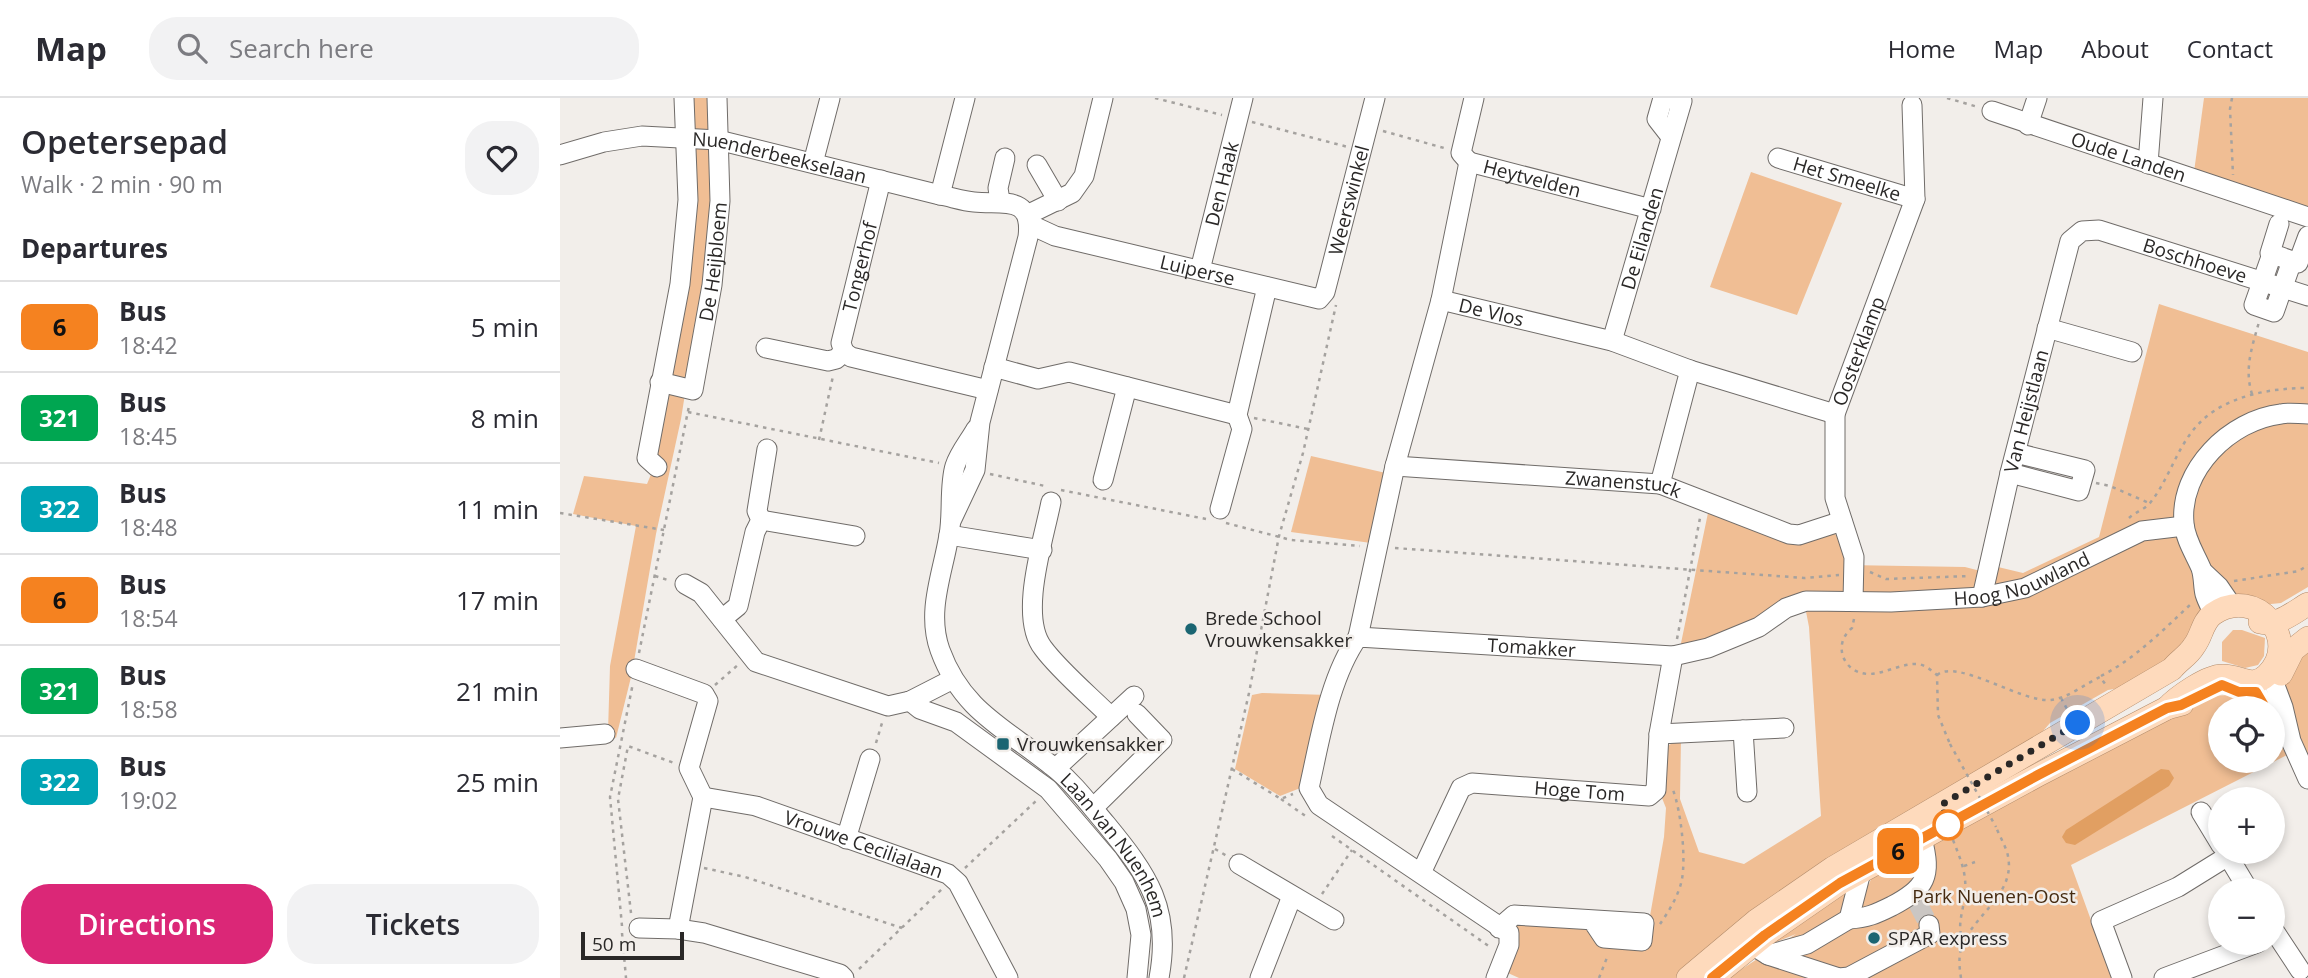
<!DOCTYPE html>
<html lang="en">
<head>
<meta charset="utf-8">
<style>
  body { margin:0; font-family:"Open Sans",sans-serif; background:#f2f2f3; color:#2b2b33; height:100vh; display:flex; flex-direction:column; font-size:26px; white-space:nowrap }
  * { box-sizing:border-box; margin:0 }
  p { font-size:23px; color:#7c7c81 }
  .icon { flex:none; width:38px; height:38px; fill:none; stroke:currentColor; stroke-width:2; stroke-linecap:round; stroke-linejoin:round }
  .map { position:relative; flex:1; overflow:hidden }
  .details { display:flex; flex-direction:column; background:#fff; width:560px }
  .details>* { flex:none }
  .badge { padding:0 14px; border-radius:10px; font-size:24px; line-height:46px }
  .fabs { position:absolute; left:1648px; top:598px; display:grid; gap:14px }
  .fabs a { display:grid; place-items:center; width:77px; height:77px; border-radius:50%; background:#fff; box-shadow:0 4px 10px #0003; font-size:35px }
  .scale { position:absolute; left:21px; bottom:18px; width:103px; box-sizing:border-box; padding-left:7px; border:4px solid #2a2827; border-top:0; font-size:19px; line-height:24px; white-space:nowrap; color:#2a2827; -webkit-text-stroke:5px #f2eeea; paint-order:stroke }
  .you { position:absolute; width:35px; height:35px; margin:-18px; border:5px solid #fff; border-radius:50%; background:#1a73e8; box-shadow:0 0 0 10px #1a73e833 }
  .map>.badge { position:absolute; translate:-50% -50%; box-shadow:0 0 0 4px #fff }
  h2 { padding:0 21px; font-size:26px; line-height:63px }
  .round { display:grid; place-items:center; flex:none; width:74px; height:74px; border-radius:28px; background:#f2f2f3 }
  .summary { display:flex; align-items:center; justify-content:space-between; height:119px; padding:0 21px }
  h1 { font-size:33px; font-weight:600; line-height:52px }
  .primary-button { display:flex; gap:14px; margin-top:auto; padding:14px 21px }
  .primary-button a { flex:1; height:80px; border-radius:28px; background:#db2777; color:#fff; font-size:28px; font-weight:600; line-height:80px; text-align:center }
  .primary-button a+a { background:#f2f2f3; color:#2b2b33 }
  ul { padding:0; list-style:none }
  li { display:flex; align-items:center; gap:21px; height:91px; padding:0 21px; border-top:2px solid #e1e1e2 }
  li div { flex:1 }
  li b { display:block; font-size:26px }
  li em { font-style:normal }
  li .badge { min-width:77px; font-weight:700; text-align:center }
  header { display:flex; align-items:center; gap:42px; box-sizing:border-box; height:98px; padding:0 35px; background:#fff; border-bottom:2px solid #e1e1e2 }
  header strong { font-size:33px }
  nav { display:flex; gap:38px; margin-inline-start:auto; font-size:24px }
  .search { width:490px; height:63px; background:#f2f2f3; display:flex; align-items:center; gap:18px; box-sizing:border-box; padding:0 24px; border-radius:28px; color:#7c7c81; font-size:26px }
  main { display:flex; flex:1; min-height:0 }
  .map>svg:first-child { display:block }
  .green { fill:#f0be94 }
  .water { fill:#e19f62 }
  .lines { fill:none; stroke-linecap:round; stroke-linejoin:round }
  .minor-tunnel { stroke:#cac6c3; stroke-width:19; stroke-dasharray:19 10; stroke-linecap:butt }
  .minor-casing { stroke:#706c69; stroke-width:21 }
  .major-casing { stroke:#b38c6b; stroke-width:24 }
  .path { stroke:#a5a29f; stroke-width:2.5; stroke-dasharray:3.5 5; stroke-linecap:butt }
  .minor { stroke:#fff; stroke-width:19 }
  .major { stroke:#fedabc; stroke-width:23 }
  .path-bridge { stroke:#a5a29f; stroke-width:2.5; stroke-dasharray:3.5 5; stroke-linecap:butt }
  .line-casing { stroke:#fff; stroke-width:16 }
  .line { stroke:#f58220; stroke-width:10 }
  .walk { stroke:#2a2827; stroke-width:7; stroke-dasharray:0 12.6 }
  .poi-dot { fill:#1b6572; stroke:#f2eeea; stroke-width:2.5 }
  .stop-dot { fill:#fff; stroke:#f58220; stroke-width:3.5 }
  .labels { text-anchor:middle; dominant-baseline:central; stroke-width:5; stroke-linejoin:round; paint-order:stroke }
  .street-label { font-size:19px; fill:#2a2827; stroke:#f2eeea }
  .poi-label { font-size:19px; fill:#2a2827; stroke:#f2eeea; text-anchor:start }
  .park-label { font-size:19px; fill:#462b11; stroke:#f2eeea }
</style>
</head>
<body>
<header>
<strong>Map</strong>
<div class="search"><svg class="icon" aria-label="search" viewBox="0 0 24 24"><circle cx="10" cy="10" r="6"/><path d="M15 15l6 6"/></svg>Search here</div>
<nav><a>Home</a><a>Map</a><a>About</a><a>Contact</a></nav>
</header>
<main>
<section class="details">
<div class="summary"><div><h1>Opetersepad</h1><p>Walk · 2 min · 90 m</p></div><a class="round"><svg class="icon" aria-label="heart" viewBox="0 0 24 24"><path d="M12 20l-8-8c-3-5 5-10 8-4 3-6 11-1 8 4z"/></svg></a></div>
<h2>Departures</h2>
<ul>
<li><span class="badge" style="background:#f58220;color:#111">6</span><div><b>Bus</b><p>18:42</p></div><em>5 min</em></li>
<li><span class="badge" style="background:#00a651;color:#fff">321</span><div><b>Bus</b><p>18:45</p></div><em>8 min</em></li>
<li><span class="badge" style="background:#00a3b4;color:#fff">322</span><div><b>Bus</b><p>18:48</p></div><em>11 min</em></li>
<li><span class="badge" style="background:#f58220;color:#111">6</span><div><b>Bus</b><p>18:54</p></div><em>17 min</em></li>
<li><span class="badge" style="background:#00a651;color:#fff">321</span><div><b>Bus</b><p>18:58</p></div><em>21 min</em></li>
<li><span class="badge" style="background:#00a3b4;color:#fff">322</span><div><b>Bus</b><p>19:02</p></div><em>25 min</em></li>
</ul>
<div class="primary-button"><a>Directions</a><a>Tickets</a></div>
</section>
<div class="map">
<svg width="1748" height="880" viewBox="0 0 1748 880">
  <rect width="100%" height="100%" fill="#f2eeea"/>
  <g class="green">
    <polygon points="126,0 148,0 155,107 121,321 96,436 72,575 56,640 48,634 50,568 76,428 13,416 24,378 87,386 92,374 115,190"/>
    <polygon points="1644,0 1748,0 1748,112 1634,74"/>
    <polygon points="1191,74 1282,105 1237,217 1150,189"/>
    <polygon points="1599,206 1748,254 1748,489 1721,505 1642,513 1622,550 1566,589 1548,592 1490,625 1477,640 1119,880 959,880 948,875 955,824 1030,831 1085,846 1104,739 1106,710 1100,695 1107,648 1121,641 1120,701 1139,754 1184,766 1261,718 1249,529 1243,498 1185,529 1120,550 1149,410 1230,442 1274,435 1282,443 1287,467 1405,469 1436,477 1438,469 1463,475 1539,439"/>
    <polygon points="751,358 826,375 811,445 731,434"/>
    <polygon points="1673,532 1682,532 1705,540 1704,558 1698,567 1685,570 1662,563 1662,544"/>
    <polygon points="1748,546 1748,677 1723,593 1734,565"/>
    <polygon points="702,595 769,597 748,687 720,698 675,671 692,597"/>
    <polygon points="1669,597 1696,611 1661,611 1661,663 1713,663 1713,636 1727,657 1511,767 1552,880 1168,880 1236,836 1209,847 1287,789 1288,800 1309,786 1314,774 1522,663 1648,598"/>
  </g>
  <polygon class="water" points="1601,671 1609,672 1614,680 1609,688 1515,747 1506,745 1502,739 1506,732"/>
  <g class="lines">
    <polyline class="minor-tunnel" points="1357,804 1369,827"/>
    <g class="minor-casing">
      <g id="minor">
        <polyline points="1103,0 1097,21 1111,39"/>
        <path id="s1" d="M1432 13 1748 119"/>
        <polyline points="1468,27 1477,0"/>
        <path id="s2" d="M0 57 44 44 82 38 158 42 380 97C391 99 403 103 414 104 442 107 473 96 468 139L420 324 415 372 391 423"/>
        <path id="s3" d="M1218 60 1355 101"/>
        <polyline points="909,64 901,55 914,0"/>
        <polyline points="253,65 270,0"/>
        <polyline points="1588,66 1593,0"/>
        <polyline points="477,67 498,103"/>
        <polyline points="380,97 405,0"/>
        <polyline points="440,103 438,90 445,60"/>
        <polyline points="467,117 512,95 524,78 543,0"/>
        <path id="s4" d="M469 126 495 138 759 201 765 194 815 0"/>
        <polyline points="1719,126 1710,155 1738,165 1748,138"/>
        <polyline points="1712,156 1694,207 1714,214 1732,163"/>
        <path id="s5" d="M640 172 683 0"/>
        <path id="s6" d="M881 202 909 64 1091 111"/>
        <polyline points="1487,230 1572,254"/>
        <path id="s7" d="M1052 243 1122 3 1111 0"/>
        <path id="s8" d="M206 250 268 263 276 261 284 254 281 245 321 82"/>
        <polyline points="284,254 291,259 428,292"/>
        <polyline points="434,269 478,281 509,274 677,317"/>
        <path id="s9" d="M100 284 133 292 152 187 160 103 157 0"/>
        <path id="s10" d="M416 331C410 342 399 355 395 368 389 387 393 416 389 437 383 475 366 513 380 552 402 613 445 630 492 668 513 684 529 706 546 726 588 777 612 811 599 880"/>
        <path id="s11" d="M835 368 1100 386 1229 436 1239 437 1282 423"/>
        <polyline points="97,369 87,360 120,186 128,102 124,0"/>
        <polyline points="1450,375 1519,393 1525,372 1456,355"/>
        <polyline points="543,382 567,289"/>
        <polyline points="1100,386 1130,272"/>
        <path d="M491 404C484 441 458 518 483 550 499 572 530 598 551 619"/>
        <polyline points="660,411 682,331 677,317 707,189"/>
        <polyline points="201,422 295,438"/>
        <polyline points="389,437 482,452"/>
        <polyline points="1642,473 1659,489 1672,508"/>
        <polyline points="125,486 141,495 196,564 328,608 350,603 393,581"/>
        <path id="s12" d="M1422 499 1450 375 1510 143 1522 133 1539 132 1748 198"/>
        <path id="s13" d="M1293 503 1294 459 1275 400V316L1355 101 1352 7"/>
        <path d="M1654 516C1651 510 1647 503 1645 496 1643 488 1644 479 1641 470 1635 456 1625 441 1624 425 1619 372 1670 322 1721 316 1730 314 1739 316 1748 316"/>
        <polyline points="162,521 178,508 195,434 201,422 197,413 207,351"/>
        <path id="s14" d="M798 539 835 368 881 202 1052 243 1130 272 1275 316"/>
        <polyline points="76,571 144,596 148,603 129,670 143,699"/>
        <polyline points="1714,585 1723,609 1731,643 1748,681"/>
        <polyline points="1697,594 1706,611"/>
        <polyline points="350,603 360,611 396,624 488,691 548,761 564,784 576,811 581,837 577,880"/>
        <polyline points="1183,632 1187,694"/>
        <polyline points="1099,636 1224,630"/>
        <polyline points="0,640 45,636"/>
        <polyline points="496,670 574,598"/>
        <path id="s15" d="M143 699 196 708 388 776 398 785 448 880"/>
        <polyline points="533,710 602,642 577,616"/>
        <polyline points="1641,714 1661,747"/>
        <polyline points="286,741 310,661"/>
        <polyline points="679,766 774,822"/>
        <path id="s16" d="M861 775 901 690 912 685 1089 698 1096 692 1099 636 1113 558"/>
        <path d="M1289 821C1307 820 1316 816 1332 808 1366 790 1372 779 1362 740"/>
        <polyline points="79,830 118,831 144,835 280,876 284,880"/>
        <polyline points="939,830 954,817 1084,825 1082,843 1044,840 1032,822"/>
        <polyline points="118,831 143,699"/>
        <polyline points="1713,831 1740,872"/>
        <polyline points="1194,835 1190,843 1192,847 1208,857 1247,846 1289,821 1301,774"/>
        <polyline points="1208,857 1279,880 1289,879 1370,836 1369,827"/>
        <polyline points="700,880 732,798"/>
        <path id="s17" d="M936 880 949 847V835L759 707 749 690C760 642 769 580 798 539L1113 558 1148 550 1199 529 1226 510 1246 503 1331 504 1422 499 1465 490 1582 433 1624 428"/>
        <polyline points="1562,880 1541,823 1618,789 1668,758 1689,793"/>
        <polyline points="1604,880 1697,845"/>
      </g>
    </g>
    <g class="major-casing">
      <g id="major">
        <path d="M1700 524C1717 529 1734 514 1748 506"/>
        <polyline points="1721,576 1733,552 1748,540"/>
        <path d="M1128 880 1196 823 1273 770 1612 571C1619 562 1628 558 1634 548 1642 538 1642 524 1653 516 1696 486 1743 542 1707 577 1691 592 1680 577 1662 578 1647 578 1617 599 1607 610"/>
        <polyline points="1152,880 1205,837 1280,785 1478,677 1607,610 1622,606"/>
      </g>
    </g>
    <g class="path">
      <polyline points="595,0 662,17"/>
      <polyline points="1387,0 1418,9"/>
      <polyline points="1672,0 1670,11 1673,77"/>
      <polyline points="692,24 788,49"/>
      <polyline points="823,33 884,50"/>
      <path d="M1692 296C1684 271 1692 249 1699 224"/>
      <polyline points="128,314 379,365"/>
      <polyline points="694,320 748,331"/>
      <polyline points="259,342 273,278"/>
      <polyline points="430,376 485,388"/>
      <polyline points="1536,385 1550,388 1589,405"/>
      <polyline points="501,392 646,421"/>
      <polyline points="0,415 104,432"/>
      <path d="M1569 420C1575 414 1584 412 1590 405 1607 384 1615 356 1631 335 1657 299 1707 290 1748 290"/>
      <polyline points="666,425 731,442 800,448"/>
      <polyline points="835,450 1244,480 1279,477"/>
      <polyline points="1310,474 1326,481 1410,478"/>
      <polyline points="95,478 111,483"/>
      <polyline points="1674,483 1739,473 1748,467"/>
      <path d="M1294 521 1292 530C1272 546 1283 575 1308 576 1325 576 1341 565 1358 566 1365 567 1371 572 1377 577L1378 617 1390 646"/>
      <polyline points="1117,541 1140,420"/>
      <polyline points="79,555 129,308"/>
      <path d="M1377 577C1397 560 1462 605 1491 602 1508 600 1525 586 1540 579L1546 587"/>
      <path d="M1541 578C1576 560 1603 532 1631 506"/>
      <polyline points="155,587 179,566"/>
      <polyline points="1501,600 1507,611"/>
      <polyline points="316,645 322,625"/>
      <polyline points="672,671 721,701 733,696"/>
      <polyline points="721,701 747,719"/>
      <polyline points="772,738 930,849"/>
      <path d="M1393 742C1400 760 1407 775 1405 795 1404 812 1396 827 1403 843"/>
      <polyline points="655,751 667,758"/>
      <polyline points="1404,768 1415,764"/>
      <polyline points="144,770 185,779 342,830"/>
      <polyline points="405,770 477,702"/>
      <polyline points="762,796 792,752"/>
      <polyline points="71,815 58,701 68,648 114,665"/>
      <path d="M1100 826C1109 813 1119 797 1122 781 1126 759 1121 713 1113 692"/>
      <polyline points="62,828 50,699 73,585"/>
      <polyline points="62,835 66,880"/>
      <polyline points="299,871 382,791"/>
      <polyline points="624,880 689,595 719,438 743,355 776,207"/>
      <polyline points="1039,880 1048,857"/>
      <path d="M1401 880C1399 867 1398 855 1404 843 1419 813 1458 793 1447 754 1444 745 1439 737 1436 729"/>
    </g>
    <use href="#minor" class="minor"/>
    <use href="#major" class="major"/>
    <polyline class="path-bridge" points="1390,646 1436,729"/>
  </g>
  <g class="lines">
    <g class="line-casing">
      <polyline id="line" points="1152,880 1205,837 1280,785 1478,677 1607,610 1621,607 1662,587 1679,594 1696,594 1706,611"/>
    </g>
    <use href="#line" class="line"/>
    <polyline class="walk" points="1388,727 1381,707 1518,625"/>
  </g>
  <g class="poi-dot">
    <circle cx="631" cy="531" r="7"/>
    <rect x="436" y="639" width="14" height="14" rx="3.5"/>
    <circle cx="1314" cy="840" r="7"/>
  </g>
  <circle class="stop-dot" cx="1388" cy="727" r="14"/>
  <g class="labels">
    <g class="street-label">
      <text stroke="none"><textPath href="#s1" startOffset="144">Oude Landen</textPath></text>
      <text stroke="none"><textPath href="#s2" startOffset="224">Nuenderbeekselaan</textPath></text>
      <text stroke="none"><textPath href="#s6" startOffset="206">Heytvelden</textPath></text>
      <text stroke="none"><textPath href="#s3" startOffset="72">Het Smeelke</textPath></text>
      <text stroke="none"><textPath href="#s5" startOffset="89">Den Haak</textPath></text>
      <text stroke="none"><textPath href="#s4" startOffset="404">Weerswinkel</textPath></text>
      <text stroke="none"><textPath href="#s7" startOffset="107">De Eilanden</textPath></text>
      <text stroke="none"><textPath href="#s12" startOffset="500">Boschhoeve</textPath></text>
      <text stroke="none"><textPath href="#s9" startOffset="164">De Heijbloem</textPath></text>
      <text stroke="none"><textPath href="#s8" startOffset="170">Tongerhof</textPath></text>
      <text stroke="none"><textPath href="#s4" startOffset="175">Luiperse</textPath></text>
      <text stroke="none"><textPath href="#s14" startOffset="399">De Vlos</textPath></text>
      <text stroke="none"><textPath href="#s13" startOffset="257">Oosterklamp</textPath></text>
      <text stroke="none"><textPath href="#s12" startOffset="191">Van Heijstlaan</textPath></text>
      <text stroke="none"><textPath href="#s11" startOffset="229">Zwanenstuck</textPath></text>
      <text stroke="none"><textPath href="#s17" startOffset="1136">Hoog Nouwland</textPath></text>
      <text stroke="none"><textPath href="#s17" startOffset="630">Tomakker</textPath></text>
      <text stroke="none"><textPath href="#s16" startOffset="214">Hoge Tom</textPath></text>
      <text stroke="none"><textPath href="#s15" startOffset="168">Vrouwe Cecilialaan</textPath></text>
      <text stroke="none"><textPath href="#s10" startOffset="495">Laan van Nuenhem</textPath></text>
    </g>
    <g class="poi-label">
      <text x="645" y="520">Brede School<tspan x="645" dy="22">Vrouwkensakker</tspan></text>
      <text x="457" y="646">Vrouwkensakker</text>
      <text x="1328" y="840">SPAR express</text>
    </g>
    <g class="park-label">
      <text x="1434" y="798">Park Nuenen-Oost</text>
    </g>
  </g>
</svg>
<div class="fabs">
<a><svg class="icon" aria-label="locate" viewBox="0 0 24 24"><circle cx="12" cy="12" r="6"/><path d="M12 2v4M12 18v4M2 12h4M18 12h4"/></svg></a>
<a>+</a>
<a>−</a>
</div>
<div class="scale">50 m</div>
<div class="you" style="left:1518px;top:625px"></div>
<b class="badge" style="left:1338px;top:753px;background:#f58220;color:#111">6</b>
</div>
</main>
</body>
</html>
